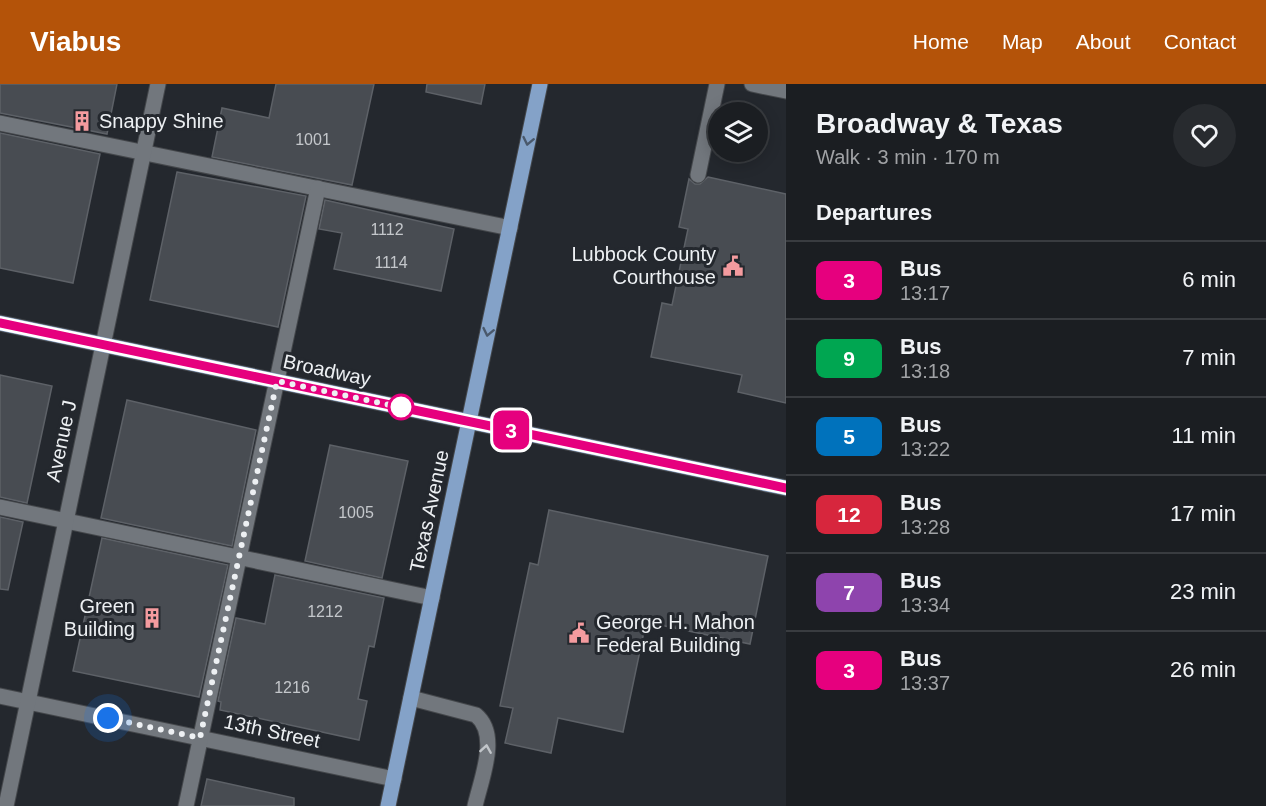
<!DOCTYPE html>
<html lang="en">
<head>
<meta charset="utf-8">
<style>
  body { margin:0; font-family:Arial,sans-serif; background:#282b2f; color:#f1f3f6; height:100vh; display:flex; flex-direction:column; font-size:22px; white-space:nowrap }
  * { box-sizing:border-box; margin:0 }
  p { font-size:20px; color:#a0a2a5 }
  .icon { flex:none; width:33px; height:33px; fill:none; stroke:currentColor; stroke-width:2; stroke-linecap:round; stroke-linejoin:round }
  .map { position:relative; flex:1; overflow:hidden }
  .side { display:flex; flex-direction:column; background:#1b1e22; width:480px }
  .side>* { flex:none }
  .badge { padding:0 12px; border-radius:9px; font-size:21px; line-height:39px }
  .buttons { position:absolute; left:708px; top:18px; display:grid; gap:12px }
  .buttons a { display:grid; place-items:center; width:60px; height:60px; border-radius:50%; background:#1b1e22; box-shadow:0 3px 15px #0003,0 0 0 2px #393c40; font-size:30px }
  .you { position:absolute; width:30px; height:30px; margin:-15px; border:4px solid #fff; border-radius:50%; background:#1a73e8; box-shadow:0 0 0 9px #1a73e833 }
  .map>.badge { position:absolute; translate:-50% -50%; box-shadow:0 0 0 3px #fff }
  h2 { padding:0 30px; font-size:22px; line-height:54px }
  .round { display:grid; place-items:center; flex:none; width:63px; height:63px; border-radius:32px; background:#282b2f }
  .headline { display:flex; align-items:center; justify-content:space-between; height:102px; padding:0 30px }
  h1 { font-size:28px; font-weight:700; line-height:45px }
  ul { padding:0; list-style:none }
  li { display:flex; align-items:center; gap:18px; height:78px; padding:0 30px; border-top:2px solid #393c40 }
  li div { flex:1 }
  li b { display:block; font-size:22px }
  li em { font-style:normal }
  li .badge { min-width:66px; font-weight:700; text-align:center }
  header { display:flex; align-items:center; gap:36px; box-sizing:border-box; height:84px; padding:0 30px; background:#b45309; color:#fff }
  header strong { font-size:28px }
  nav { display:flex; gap:33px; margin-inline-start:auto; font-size:21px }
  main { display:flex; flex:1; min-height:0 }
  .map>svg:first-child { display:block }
  .building { fill:#484c52; stroke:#5d6167; stroke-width:1.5 }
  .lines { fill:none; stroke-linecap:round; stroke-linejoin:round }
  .minor-casing { stroke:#44474b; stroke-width:17 }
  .major-casing { stroke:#44474b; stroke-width:17 }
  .minor { stroke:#72777d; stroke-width:15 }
  .major { stroke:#84a2c8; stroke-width:15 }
  .oneway { stroke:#4a596c }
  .oneway2 { stroke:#c2c6ca }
  .line-casing { stroke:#fff; stroke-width:14 }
  .line { stroke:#e6007e; stroke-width:9 }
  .walk { stroke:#edf0f3; stroke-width:6; stroke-dasharray:0 10.8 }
  .stop-dot { fill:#fff; stroke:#e6007e; stroke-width:3 }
  .labels { text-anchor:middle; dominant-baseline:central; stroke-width:6; stroke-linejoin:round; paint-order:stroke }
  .number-label { font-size:16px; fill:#c4c7cb }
  .poi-label { font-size:20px; fill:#edf0f3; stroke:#24282e; text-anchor:start }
  .street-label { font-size:20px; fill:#edf0f3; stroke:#24282e }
</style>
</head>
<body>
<header>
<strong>Viabus</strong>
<nav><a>Home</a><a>Map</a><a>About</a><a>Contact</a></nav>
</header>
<main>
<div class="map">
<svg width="786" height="722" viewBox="0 0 786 722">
  <rect width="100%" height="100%" fill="#24282e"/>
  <g class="building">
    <polygon points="0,0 117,0 107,50 0,29"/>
    <polygon points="276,0 374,0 352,101 212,73 222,24 269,34"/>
    <polygon points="427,0 485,0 481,20 426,8"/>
    <polygon points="0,49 100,70 73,199 0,184"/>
    <polygon points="177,88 306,112 278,243 150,216"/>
    <polygon points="708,93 786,110 786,319 738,308 742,291 651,273 662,219 672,221 688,145 679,143 689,95 695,100 700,100"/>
    <polygon points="325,116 454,145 441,207 334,185 342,149 319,145"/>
    <polygon points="0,291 52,302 27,419 0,413"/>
    <polygon points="127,316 256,346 232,462 101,434"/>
    <polygon points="330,361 408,377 382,494 305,477"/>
    <polygon points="549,426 768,472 750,560 646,538 623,648 558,634 551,669 505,659 513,624 500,622 530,479 538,481"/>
    <polygon points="0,433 23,438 8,506 0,505"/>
    <polygon points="102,454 228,481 199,613 73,587"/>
    <polygon points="275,491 384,514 374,563 369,562 358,615 367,617 359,656 220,626 221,618 218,617 236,534 265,540"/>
    <polygon points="207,695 294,714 294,722 201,722"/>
  </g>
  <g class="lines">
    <g class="minor-casing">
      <g id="minor">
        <polyline points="752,0 786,7"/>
        <polyline points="0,39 510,144"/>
        <polyline points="698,91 717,0"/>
        <polyline points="0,423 432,514"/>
        <polyline points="0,612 394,695"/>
        <path d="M411 614 476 631C500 651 481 695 475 722"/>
        <polyline points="6,722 158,0"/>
        <polyline points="186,722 318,104"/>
      </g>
    </g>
    <g class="major-casing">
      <g id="major">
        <polyline points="0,239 786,404"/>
        <polyline points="388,722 540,0"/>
      </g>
    </g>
    <use href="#minor" class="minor"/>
    <use href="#major" class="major"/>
  </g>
  <defs><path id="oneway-chevron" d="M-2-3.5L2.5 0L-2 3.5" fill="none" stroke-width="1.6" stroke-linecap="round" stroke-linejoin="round" transform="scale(1.5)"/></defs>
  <g class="oneway">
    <use href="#oneway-chevron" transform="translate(528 57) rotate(102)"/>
    <use href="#oneway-chevron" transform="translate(488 248) rotate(102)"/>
  </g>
  <use class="oneway2" href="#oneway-chevron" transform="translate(486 665) rotate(-81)"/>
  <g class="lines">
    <g class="line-casing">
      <polyline id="line" points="0,239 786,404"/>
    </g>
    <use href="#line" class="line"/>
    <polyline class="walk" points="108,634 200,654 277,297 404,324 401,323"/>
  </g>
  <defs>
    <g id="building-bare" transform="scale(1.62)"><path d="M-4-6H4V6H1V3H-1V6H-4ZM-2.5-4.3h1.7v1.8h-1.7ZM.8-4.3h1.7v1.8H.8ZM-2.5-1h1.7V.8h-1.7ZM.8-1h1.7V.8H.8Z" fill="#f49b9f" stroke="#24282e" stroke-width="2.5" paint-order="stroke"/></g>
    <g id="civic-bare" transform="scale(1.62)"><path d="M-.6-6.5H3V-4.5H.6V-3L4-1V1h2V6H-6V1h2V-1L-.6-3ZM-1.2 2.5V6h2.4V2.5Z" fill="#f49b9f" stroke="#24282e" stroke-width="2.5" paint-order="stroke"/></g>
  </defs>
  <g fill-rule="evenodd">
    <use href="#building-bare" x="82" y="37"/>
    <use href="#civic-bare" x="733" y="182"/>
    <use href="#building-bare" x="152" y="534"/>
    <use href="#civic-bare" x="579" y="549"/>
  </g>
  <circle class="stop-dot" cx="401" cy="323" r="12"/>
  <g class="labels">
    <g class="number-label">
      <text x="313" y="55">1001</text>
      <text x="387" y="145">1112</text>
      <text x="391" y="178">1114</text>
      <text x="356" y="428">1005</text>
      <text x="325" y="527">1212</text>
      <text x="292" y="603">1216</text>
    </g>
    <g class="poi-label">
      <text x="99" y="37">Snappy Shine</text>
      <text x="716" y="170" text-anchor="end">Lubbock County<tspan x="716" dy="23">Courthouse</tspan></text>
      <text x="135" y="522" text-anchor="end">Green<tspan x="135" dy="23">Building</tspan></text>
      <text x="596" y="538">George H. Mahon<tspan x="596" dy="23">Federal Building</tspan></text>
    </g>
    <g class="street-label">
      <text transform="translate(327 286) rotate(12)">Broadway</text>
      <text transform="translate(61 357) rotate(-78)">Avenue J</text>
      <text transform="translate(429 427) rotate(-78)">Texas Avenue</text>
      <text transform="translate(272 647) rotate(12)">13th Street</text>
    </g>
  </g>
</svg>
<div class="buttons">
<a><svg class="icon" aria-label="layers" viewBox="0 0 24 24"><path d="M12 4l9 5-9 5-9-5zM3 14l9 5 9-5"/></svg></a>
</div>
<div class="you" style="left:108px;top:634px"></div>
<b class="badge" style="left:511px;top:346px;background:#e6007e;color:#fff">3</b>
</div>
<section class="side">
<div class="headline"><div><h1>Broadway &amp; Texas</h1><p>Walk · 3 min · 170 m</p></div><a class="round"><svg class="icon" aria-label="heart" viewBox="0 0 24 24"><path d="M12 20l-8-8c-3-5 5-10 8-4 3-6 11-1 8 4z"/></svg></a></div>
<h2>Departures</h2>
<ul>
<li><span class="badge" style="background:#e6007e;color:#fff">3</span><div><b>Bus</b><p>13:17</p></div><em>6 min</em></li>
<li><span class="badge" style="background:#00a651;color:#fff">9</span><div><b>Bus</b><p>13:18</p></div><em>7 min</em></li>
<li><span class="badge" style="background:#0072bc;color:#fff">5</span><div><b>Bus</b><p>13:22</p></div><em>11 min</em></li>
<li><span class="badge" style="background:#d7263d;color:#fff">12</span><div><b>Bus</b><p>13:28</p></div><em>17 min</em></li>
<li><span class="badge" style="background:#8e44ad;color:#fff">7</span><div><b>Bus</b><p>13:34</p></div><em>23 min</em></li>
<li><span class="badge" style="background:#e6007e;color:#fff">3</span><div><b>Bus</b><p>13:37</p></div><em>26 min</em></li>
</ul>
</section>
</main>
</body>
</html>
